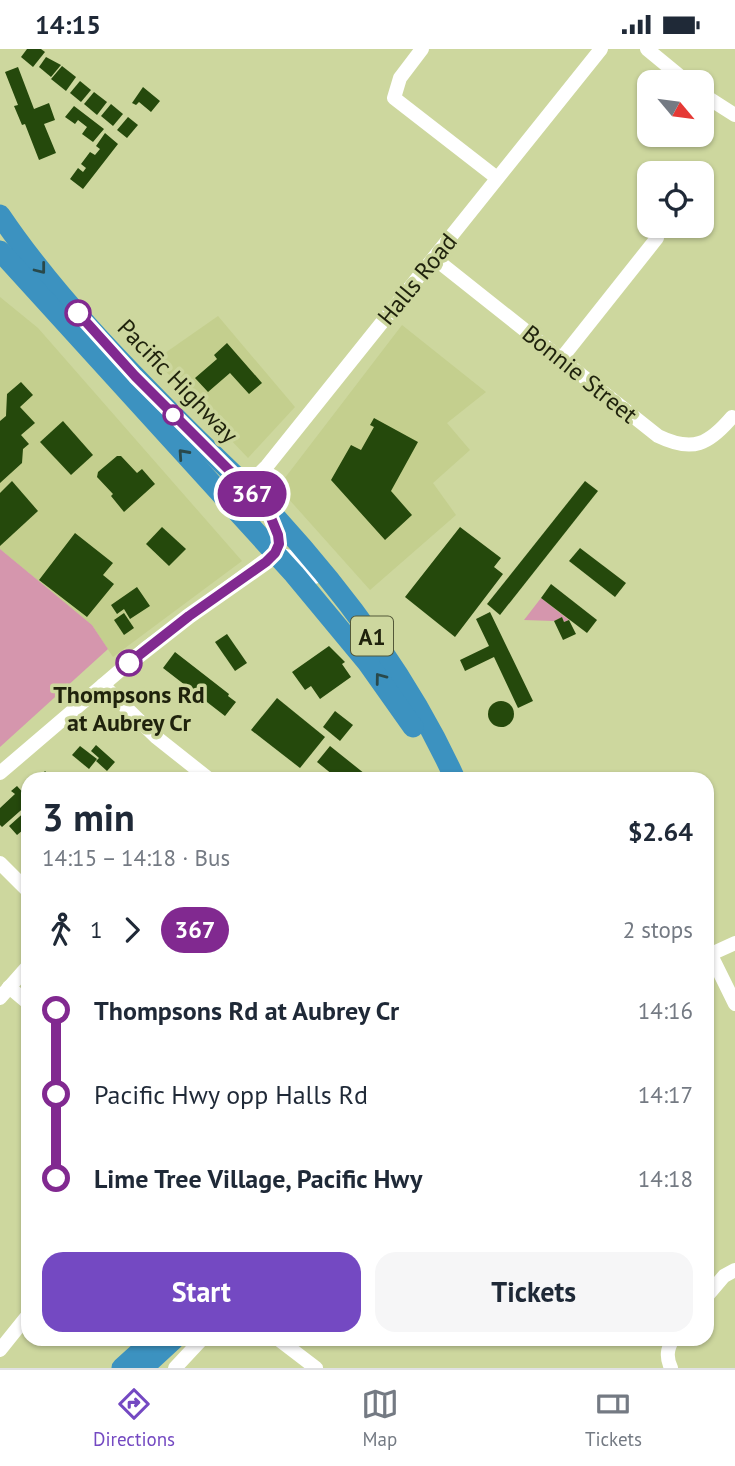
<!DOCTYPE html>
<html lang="en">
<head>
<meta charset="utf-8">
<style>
  body { margin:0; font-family:"PT Sans",sans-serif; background:#f6f6f7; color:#1f2937; height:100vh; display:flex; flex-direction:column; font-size:26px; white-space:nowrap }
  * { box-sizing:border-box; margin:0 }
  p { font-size:23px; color:#747a83 }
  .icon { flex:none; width:38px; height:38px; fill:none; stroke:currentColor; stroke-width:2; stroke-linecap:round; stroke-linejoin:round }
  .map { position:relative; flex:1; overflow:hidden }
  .details { position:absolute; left:21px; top:723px; width:693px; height:574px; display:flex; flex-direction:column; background:#fff; border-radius:21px; box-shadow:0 2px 5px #0004 }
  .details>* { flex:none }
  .badge { padding:0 14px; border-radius:23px; font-size:24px; line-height:46px }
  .needle { width:46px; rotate:119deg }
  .tools { position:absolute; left:637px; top:21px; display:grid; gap:14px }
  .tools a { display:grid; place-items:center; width:77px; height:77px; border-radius:14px; background:#fff; box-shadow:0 2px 5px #0004; font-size:35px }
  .map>.badge { position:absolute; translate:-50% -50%; box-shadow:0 0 0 4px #fff }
  .legs { display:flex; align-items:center; gap:10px; height:77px; padding:0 21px; font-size:23px }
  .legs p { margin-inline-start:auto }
  .summary { display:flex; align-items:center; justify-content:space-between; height:119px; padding:0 21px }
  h1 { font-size:38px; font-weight:600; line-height:52px }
  .action { display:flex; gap:14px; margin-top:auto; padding:14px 21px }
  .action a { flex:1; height:80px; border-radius:21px; background:#7449c2; color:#fff; font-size:28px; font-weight:600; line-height:80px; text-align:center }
  .action a+a { background:#f6f6f7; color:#1f2937 }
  ul { padding:0 21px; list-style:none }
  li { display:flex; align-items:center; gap:24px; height:84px; font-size:26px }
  li i { display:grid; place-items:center; width:10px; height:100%; margin:0 9px; background:currentColor }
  li i::after { content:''; width:18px; height:18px; margin:-9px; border:5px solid; border-radius:50%; background:#fff }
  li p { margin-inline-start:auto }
  li:first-child i { background:linear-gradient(#0000 50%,currentColor 0) }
  li:last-child i { background:linear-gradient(currentColor 50%,#0000 0) }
  .status { display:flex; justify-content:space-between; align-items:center; height:49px; padding:0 35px; background:#fff; direction:ltr }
  .status svg { height:19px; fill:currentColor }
  .dock { display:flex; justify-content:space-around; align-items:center; height:98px; border-top:2px solid #e0e1e3; background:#fff; font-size:19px; color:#747a83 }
  .dock a { display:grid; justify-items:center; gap:4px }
  .dock .active { color:#7449c2 }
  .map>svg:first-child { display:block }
  .built { fill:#c4cf8e }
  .green { fill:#d596ad }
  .building { fill:#25490c }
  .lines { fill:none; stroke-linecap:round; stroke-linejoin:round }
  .minor { stroke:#fff; stroke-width:14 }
  .highway { stroke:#3c92c0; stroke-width:21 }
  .oneway { stroke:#29494b }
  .line-1-casing { stroke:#fff; stroke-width:16 }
  .line-1 { stroke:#812990; stroke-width:10 }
  .stop-1-dot { fill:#fff; stroke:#812990; stroke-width:3.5 }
  .labels { text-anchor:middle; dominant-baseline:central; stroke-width:7; stroke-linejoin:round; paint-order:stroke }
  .shield { fill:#cdd79e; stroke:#535838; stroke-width:2 }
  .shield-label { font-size:23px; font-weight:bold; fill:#1f220c }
  .street-label { font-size:24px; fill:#1f220c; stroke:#cdd79e }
  .stop-label { font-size:24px; font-weight:bold; fill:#1f220c; stroke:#cdd79e }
</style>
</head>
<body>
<div class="status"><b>14:15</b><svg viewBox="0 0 49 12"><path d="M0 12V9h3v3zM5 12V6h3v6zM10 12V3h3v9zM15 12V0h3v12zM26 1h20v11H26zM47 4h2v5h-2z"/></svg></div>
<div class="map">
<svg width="735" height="1319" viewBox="0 0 735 1319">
  <rect width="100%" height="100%" fill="#cdd79e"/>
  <g class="built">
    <polygon points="0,248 38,279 242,512 113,608 92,576 0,500"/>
    <polygon points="218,267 295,358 248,409 155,311"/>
    <polygon points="402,276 486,343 447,374 470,401 433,434 456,466 370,541 278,438"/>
  </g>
  <g class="green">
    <polygon points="0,500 92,576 108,600 0,698"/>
    <polygon points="541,549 569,571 564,573 562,568 554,572 524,571"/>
  </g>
  <g class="building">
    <polygon points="27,0 41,0 45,3 33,18 21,8"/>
    <polygon points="46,8 61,16 51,28 39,18"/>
    <polygon points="62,17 76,28 66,42 51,30"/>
    <polygon points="18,18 34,60 49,54 55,71 44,75 56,104 39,111 25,75 22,76 14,57 18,56 5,23"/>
    <polygon points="80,32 91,41 81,53 70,44"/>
    <polygon points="143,38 160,52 151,63 139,53 136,56 132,54"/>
    <polygon points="94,43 107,53 97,66 84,55"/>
    <polygon points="111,55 123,65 113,77 101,67"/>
    <polygon points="74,57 104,80 93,93 82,85 87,78 78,71 75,75 65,68"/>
    <polygon points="128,68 138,76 127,89 117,81"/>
    <polygon points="105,84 118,95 83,140 70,130 78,119 83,123 86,119 81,115 90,103 95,106 100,100 96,97"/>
    <polygon points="227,294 262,334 249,345 230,324 208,343 195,329 217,310 214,306"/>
    <polygon points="21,333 33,346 20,358 35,374 21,386 29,395 23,400 22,414 0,434 0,372 6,367 7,345"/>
    <polygon points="374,369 418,393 391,442 412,466 385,491 331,431 351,396 361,401 374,378 370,376"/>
    <polygon points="63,372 93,406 71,426 40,393"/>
    <polygon points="117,407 121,407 137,424 142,420 155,435 124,463 111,447 113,445 97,428 98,423"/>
    <polygon points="12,432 38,462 0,497 0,444"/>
    <polygon points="585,432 598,442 500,566 487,555"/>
    <polygon points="162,478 186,500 169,517 146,495"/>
    <polygon points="460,478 501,509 494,518 503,525 455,588 405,548"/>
    <polygon points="75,484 113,514 103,526 114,535 87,568 39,531"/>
    <polygon points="580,499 626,534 615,548 569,512"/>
    <polygon points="551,535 597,571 587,584 541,549"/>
    <polygon points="137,538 150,557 130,570 124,560 117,565 111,556"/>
    <polygon points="490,563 533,652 518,659 494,608 465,622 460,611 489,597 476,570"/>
    <polygon points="124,564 134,579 124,586 114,571"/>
    <polygon points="562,568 564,573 569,571 576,585 563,591 554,572"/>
    <polygon points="227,585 247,614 235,622 215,593"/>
    <polygon points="329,597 345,613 342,615 351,628 320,650 311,637 305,641 292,623"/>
    <polygon points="175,603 229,645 228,647 236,653 225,667 163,619"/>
    <polygon points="277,649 325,688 300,719 251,681"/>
    <circle cx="501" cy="665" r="13"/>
    <polygon points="335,662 353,676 340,692 323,678"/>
    <polygon points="96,696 115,713 107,722 96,712 99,709 91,702"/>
    <polygon points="80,697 97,710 89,720 72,706"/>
    <polygon points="330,697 365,725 362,730 338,730 317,713"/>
    <polygon points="45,722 53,730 38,730"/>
    <polygon points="17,737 28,749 28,755 2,778 0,776 0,759 15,745 11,742"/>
    <polygon points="28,760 28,782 26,784 23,781 17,786 9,777"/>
  </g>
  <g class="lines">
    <g class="minor">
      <polyline points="422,0 400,29 394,49 497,129"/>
      <polyline points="647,0 687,33"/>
      <polyline points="702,45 735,66"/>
      <path d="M434 209 658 387C693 404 709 395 732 368"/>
      <polyline points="561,310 657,189"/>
      <polyline points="229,455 267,417 601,0"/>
      <polyline points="277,505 295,509 315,528"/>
      <polyline points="103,636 156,688 209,730"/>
      <polyline points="0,724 145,600 275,504 279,491 271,470"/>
      <polyline points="0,814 28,842"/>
      <polyline points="707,898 735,955"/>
      <polyline points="711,905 735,894"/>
      <polyline points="9,938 28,954"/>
      <polyline points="0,949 28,917"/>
      <polyline points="707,1247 724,1227 735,1221"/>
      <polyline points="278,1290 316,1319"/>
      <polyline points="0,1301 28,1266"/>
      <polyline points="175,1319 202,1290"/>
      <path d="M671 1319C666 1308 667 1300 673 1290"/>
    </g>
    <g class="highway">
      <path d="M0 166C54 246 124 317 192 385 217 410 244 434 268 460 342 540 410 630 455 730"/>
      <polyline points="0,202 294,525 367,613 413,678"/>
      <polyline points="147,1315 174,1290"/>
      <polyline points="122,1319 154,1290"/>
    </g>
  </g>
  <defs><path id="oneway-chevron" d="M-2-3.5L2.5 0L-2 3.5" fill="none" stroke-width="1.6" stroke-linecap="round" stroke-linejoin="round" transform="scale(1.75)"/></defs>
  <g class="oneway">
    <use href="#oneway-chevron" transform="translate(41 220) rotate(52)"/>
    <use href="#oneway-chevron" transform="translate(183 405) rotate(-132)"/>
    <use href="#oneway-chevron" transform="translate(380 629) rotate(-127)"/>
  </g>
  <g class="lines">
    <g class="line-1-casing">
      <polyline id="line-1" points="78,264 135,327 267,459 278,486 279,495 275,504 266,513 189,567 129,614"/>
    </g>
    <use href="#line-1" class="line-1"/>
  </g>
  <g class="stop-1-dot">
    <circle cx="78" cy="264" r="12"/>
    <circle cx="173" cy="366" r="9"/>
    <circle cx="129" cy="614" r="12"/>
  </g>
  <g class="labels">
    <rect class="shield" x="351" y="567.5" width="42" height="39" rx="5"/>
    <g class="shield-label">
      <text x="372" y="587">A1</text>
    </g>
    <g class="street-label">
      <text transform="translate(417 230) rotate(-51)">Halls Road</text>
      <text transform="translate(580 325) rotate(39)">Bonnie Street</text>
      <text transform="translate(178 332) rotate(46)">Pacific Highway</text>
    </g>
    <g class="stop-label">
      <text x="129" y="645">Thompsons Rd<tspan x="129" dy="28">at Aubrey Cr</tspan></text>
    </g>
  </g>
</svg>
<div class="tools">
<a><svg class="needle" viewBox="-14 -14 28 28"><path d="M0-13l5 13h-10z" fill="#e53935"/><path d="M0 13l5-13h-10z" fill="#747a83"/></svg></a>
<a><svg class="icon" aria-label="locate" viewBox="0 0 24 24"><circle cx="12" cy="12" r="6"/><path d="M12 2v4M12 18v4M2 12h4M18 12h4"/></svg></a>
</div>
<b class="badge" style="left:252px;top:445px;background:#812990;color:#fff">367</b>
<section class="details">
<div class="summary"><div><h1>3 min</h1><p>14:15 – 14:18 · Bus</p></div><b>$2.64</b></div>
<div class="legs"><svg class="icon" aria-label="walk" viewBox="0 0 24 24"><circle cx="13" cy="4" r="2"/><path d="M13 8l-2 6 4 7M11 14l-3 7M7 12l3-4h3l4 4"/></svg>1<svg class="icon" aria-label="forward" viewBox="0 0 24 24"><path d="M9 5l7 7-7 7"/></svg><b class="badge" style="background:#812990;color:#fff">367</b><p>2 stops</p></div>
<ul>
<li><i style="color:#812990"></i><b>Thompsons Rd at Aubrey Cr</b><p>14:16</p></li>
<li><i style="color:#812990"></i><span>Pacific Hwy opp Halls Rd</span><p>14:17</p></li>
<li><i style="color:#812990"></i><b>Lime Tree Village, Pacific Hwy</b><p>14:18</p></li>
</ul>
<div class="action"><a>Start</a><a>Tickets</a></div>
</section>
</div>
<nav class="dock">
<a class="active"><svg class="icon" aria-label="directions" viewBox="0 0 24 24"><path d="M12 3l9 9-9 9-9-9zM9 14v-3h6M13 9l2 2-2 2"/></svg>Directions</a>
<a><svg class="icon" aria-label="map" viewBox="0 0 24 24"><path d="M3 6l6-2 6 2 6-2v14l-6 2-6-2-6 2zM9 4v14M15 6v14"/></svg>Map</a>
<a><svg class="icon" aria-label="tickets" viewBox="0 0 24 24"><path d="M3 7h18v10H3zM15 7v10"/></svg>Tickets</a>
</nav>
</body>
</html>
